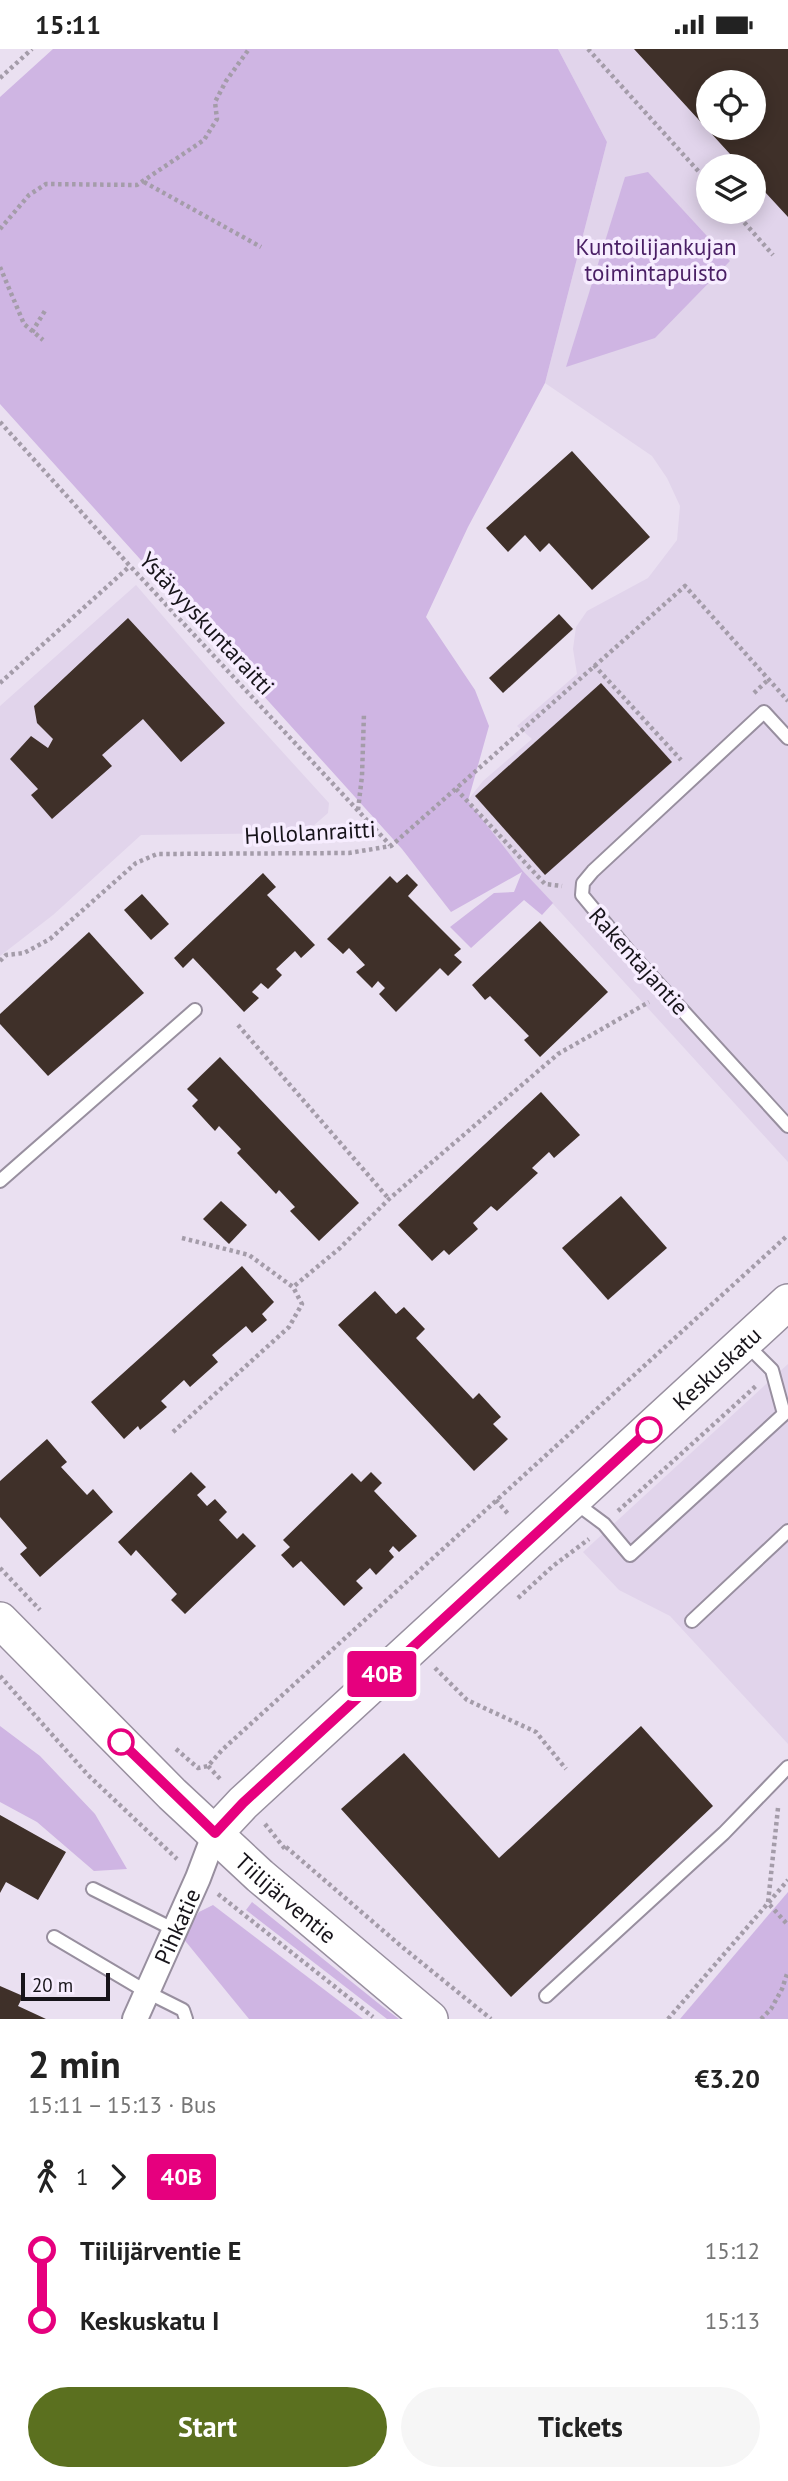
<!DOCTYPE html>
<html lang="en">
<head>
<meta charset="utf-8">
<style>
  body { margin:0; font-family:"PT Sans",sans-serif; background:#f6f6f6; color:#222; height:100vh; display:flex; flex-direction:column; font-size:26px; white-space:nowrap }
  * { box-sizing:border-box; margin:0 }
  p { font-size:23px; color:#767676 }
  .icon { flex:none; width:38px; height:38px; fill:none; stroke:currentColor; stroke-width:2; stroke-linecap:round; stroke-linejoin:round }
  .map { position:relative; height:1970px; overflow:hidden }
  .panel { display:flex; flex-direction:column; background:#fff; flex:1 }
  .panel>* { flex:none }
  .badge { padding:0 14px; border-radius:5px; font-size:24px; line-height:46px }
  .controls { position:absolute; left:696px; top:21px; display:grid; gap:14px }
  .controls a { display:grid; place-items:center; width:70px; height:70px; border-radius:50%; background:#fff; box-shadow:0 4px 18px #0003; font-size:35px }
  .scale { position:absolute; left:21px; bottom:18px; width:89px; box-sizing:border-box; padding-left:7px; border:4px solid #17141a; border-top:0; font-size:19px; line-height:24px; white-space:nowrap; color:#17141a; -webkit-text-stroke:5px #f7edff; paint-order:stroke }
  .map>.badge { position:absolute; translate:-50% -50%; box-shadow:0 0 0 4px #fff }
  .legs { display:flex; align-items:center; gap:10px; height:77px; padding:0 28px; font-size:23px }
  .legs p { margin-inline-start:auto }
  .head { display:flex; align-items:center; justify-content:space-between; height:119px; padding:0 28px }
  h1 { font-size:38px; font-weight:700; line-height:52px }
  .button { display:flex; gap:14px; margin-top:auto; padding:14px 28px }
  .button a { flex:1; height:80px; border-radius:42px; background:#5b701f; color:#fff; font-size:28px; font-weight:700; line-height:80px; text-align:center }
  .button a+a { background:#f6f6f6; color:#222 }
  ul { padding:0 28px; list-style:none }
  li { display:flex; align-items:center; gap:24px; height:70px; font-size:26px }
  li i { display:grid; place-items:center; width:10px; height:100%; margin:0 9px; background:currentColor }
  li i::after { content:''; width:18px; height:18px; margin:-9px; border:5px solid; border-radius:50%; background:#fff }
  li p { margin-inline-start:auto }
  li:first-child i { background:linear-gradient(#0000 50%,currentColor 0) }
  li:last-child i { background:linear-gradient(currentColor 50%,#0000 0) }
  .status { display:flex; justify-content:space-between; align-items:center; height:49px; padding:0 35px; background:#fff; direction:ltr }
  .status svg { height:19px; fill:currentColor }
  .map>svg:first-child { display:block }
  .built { fill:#e1d4eb; fill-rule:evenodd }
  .green { fill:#cfb5e3 }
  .building { fill:#3f3029; fill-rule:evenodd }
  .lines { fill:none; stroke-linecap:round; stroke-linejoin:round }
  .lane-casing { stroke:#988f9f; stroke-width:16 }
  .street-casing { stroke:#988f9f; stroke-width:28 }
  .secondary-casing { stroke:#988f9f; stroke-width:38 }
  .path { stroke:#a49ca9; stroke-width:4.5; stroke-dasharray:3.5 3.5; stroke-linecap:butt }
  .lane { stroke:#fff; stroke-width:12 }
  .street { stroke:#fff; stroke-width:24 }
  .secondary { stroke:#fff; stroke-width:35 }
  .line-1-casing { stroke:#fff; stroke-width:16 }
  .line-1 { stroke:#e6007e; stroke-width:10 }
  .stop-1-dot { fill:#fff; stroke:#e6007e; stroke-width:3.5 }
  .labels { text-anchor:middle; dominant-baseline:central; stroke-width:7; stroke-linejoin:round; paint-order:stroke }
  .park-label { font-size:23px; fill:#4a1f65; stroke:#f7edff }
  .street-label { font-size:23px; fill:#17141a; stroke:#f7edff }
</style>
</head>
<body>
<div class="status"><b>15:11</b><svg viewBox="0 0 49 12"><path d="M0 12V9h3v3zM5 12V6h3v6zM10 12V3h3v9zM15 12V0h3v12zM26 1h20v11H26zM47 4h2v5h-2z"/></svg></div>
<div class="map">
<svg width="788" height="1970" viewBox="0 0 788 1970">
  <rect width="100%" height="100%" fill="#eae0f1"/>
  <g class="built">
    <path d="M558 0H788V1113L523 822 467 752 483 732 532 690 517 677 577 625 573 600 576 578 587 562 648 529 677 491 680 457 667 429 652 407 545 334 607 93ZM709 33H754V79H709ZM709 117H754V163H709Z"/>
    <polygon points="136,536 238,654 329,754 328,764 305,784 141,786 53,866 0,907 0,657"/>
    <polygon points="788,1315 788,1695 670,1567 619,1541 583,1503"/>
  </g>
  <g class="green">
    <polygon points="53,0 558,0 607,93 545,334 468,478 426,568 475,641 489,677 468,752 523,822 553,854 542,866 524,851 471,899 450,878 494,844 514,843 522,823 451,863 402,800 0,355 0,48"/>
    <polygon points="648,123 730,212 655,289 566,318 625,128"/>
    <polygon points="0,1677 40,1707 95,1765 127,1820 94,1822 37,1773 0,1753"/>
    <polygon points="788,1843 788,1970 680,1970"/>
    <polygon points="252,1853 383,1958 399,1970 387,1970 246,1861"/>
    <polygon points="213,1856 363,1970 249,1970 182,1888 199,1863"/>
  </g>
  <g class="building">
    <path d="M634 0H788V168L754 131V117H741ZM709 33H754V79H709Z"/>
    <polygon points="572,402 650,488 592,541 549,494 540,503 525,486 508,503 486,479"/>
    <polygon points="559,565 573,580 503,644 489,629"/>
    <polygon points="128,569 225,674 181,713 143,670 102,706 112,717 52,770 31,746 38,740 10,710 31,687 48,699 53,690 37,674 34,657"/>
    <polygon points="601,634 672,713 545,826 475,747"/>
    <polygon points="263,824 276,838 267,846 315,896 301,909 295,902 276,920 282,926 268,940 261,934 252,943 259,949 244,963 193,909 183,919 174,909"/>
    <polygon points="407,825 418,836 408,847 461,900 454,906 462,913 448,927 440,919 396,963 379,945 385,939 378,932 372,939 356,923 365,916 349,899 343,905 327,890 390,827 397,834"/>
    <polygon points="142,845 169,875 151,891 124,861"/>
    <polygon points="540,872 608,943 540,1008 524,991 529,987 490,947 485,951 472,936"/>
    <polygon points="89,883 144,944 48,1027 0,975 0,965"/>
    <polygon points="220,1008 359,1154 319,1192 290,1162 295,1158 279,1141 276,1145 237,1104 241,1100 219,1077 215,1082 192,1057 198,1051 187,1040"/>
    <polygon points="541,1043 580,1086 554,1109 549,1103 532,1119 538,1124 497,1162 491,1157 473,1174 478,1180 449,1206 444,1201 432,1212 398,1176"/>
    <polygon points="621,1147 667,1199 608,1251 562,1199"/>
    <polygon points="221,1152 247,1176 229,1195 203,1170"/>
    <polygon points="242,1217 274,1253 262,1265 267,1271 252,1284 246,1277 212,1306 218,1313 190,1338 184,1331 161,1352 167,1358 140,1381 138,1377 124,1390 91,1353"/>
    <polygon points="375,1242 396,1265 404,1258 425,1280 416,1289 473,1350 479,1344 501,1368 493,1375 508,1390 474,1422 338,1276"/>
    <polygon points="47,1390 67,1413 61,1418 87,1446 93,1440 113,1463 40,1528 20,1505 27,1499 0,1468 0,1432"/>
    <polygon points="191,1423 206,1438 197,1446 207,1457 215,1450 227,1463 219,1471 237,1490 243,1484 256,1497 185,1565 171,1551 177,1545 136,1501 131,1507 118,1493"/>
    <polygon points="371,1423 382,1434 374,1442 417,1487 399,1503 393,1497 389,1502 394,1508 376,1526 370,1519 356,1532 363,1539 344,1557 301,1512 293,1519 281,1506 290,1498 283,1491 352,1424 361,1433"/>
    <polygon points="641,1677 713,1757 511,1948 341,1760 404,1704 499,1809"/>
    <polygon points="0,1766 66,1803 38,1851 6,1833 0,1844"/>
    <polygon points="0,1937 23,1947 18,1957 46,1970 0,1970"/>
  </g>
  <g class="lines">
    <g class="lane-casing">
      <g id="lane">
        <polyline points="788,689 764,663 593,822 583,834 582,846 631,905 788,1077"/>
        <polyline points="0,1132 195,961"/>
        <polyline points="573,1452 604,1475 630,1506 784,1365 772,1321 745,1294"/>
        <polyline points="692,1572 788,1482"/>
        <polyline points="93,1840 175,1881"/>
        <polyline points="54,1888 147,1943 183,1961 186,1970"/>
        <polyline points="546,1947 724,1784 788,1718"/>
      </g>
    </g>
    <g class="street-casing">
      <g id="street">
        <path id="s1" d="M135 1970 198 1829 215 1784"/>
      </g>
    </g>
    <g class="secondary-casing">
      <g id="secondary">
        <path id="s2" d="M0 1571 172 1745 260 1827 430 1970"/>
        <path id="s3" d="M215 1784 243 1754 788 1253"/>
      </g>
    </g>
    <g class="path">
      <polyline points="588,0 709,134"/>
      <polyline points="0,29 32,0"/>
      <polyline points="144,133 261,198"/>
      <polyline points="735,163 773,206"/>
      <polyline points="0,180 29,146 46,135 137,136 204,91 217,70 215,53 226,32 249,0"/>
      <polyline points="0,218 24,275 43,291"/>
      <polyline points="32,283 46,260"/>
      <polyline points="0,373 130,517 390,796"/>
      <polyline points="594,616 681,711"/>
      <polyline points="0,634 130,517"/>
      <polyline points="754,644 769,630"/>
      <polyline points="456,740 545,835 562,837"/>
      <polyline points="358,761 362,727 364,664"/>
      <polyline points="0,912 6,906 24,904 50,890 136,814 157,805 349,804 391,797 685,537 788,652"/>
      <polyline points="238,976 389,1150"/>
      <polyline points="182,1189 249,1206 293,1238 340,1199 389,1150 558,1005 649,953"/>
      <polyline points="173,1383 289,1278 302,1255 293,1238"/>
      <polyline points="496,1451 509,1466"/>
      <polyline points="618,1462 757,1336"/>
      <polyline points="0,1519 40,1561"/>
      <polyline points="518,1549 553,1517 589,1490"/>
      <polyline points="435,1619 467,1651 536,1683 566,1720"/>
      <polyline points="0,1627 88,1726 177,1810"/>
      <polyline points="176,1700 198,1719 208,1717 222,1701 788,1186"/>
      <polyline points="208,1717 222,1732"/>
      <polyline points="778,1759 768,1854 788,1876"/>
      <polyline points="265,1775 285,1800"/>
      <polyline points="286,1798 401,1897 491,1970"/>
      <polyline points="218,1845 373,1968"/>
      <polyline points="668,1970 788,1831"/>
      <polyline points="761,1970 771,1960 782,1940 788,1922"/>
    </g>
    <use href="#lane" class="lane"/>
    <use href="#street" class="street"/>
    <use href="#secondary" class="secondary"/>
  </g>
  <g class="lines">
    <g class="line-1-casing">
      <polyline id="line-1" points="121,1693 215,1784 243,1754 649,1381"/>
    </g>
    <use href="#line-1" class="line-1"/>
  </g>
  <g class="stop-1-dot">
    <circle cx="649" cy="1381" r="12"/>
    <circle cx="121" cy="1693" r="12"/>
  </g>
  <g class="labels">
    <g class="park-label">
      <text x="656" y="197">Kuntoilijankujan<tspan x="656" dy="26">toimintapuisto</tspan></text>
    </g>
    <g class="street-label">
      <text transform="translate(207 574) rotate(47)">Ystävyyskuntaraitti</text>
      <text transform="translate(310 783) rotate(-3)">Hollolanraitti</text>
      <text transform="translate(639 912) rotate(48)">Rakentajantie</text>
      <text stroke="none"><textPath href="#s3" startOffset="684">Keskuskatu</textPath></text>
      <text stroke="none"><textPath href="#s2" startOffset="399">Tiilijärventie</textPath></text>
      <text stroke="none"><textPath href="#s1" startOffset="102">Pihkatie</textPath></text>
    </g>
  </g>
</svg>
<div class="controls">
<a><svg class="icon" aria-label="locate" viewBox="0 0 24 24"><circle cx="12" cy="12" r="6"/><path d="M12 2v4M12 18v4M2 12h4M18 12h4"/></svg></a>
<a><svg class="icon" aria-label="layers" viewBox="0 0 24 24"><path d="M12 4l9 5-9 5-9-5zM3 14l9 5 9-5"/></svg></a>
</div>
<div class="scale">20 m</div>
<b class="badge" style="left:382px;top:1625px;background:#e6007e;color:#fff">40B</b>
</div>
<section class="panel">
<div class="head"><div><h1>2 min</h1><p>15:11 – 15:13 · Bus</p></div><b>€3.20</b></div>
<div class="legs"><svg class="icon" aria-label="walk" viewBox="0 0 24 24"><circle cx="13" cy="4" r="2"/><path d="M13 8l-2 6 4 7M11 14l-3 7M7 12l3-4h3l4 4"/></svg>1<svg class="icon" aria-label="forward" viewBox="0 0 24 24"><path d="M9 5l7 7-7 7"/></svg><b class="badge" style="background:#e6007e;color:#fff">40B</b></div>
<ul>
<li><i style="color:#e6007e"></i><b>Tiilijärventie E</b><p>15:12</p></li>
<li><i style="color:#e6007e"></i><b>Keskuskatu I</b><p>15:13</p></li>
</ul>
<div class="button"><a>Start</a><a>Tickets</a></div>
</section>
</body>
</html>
